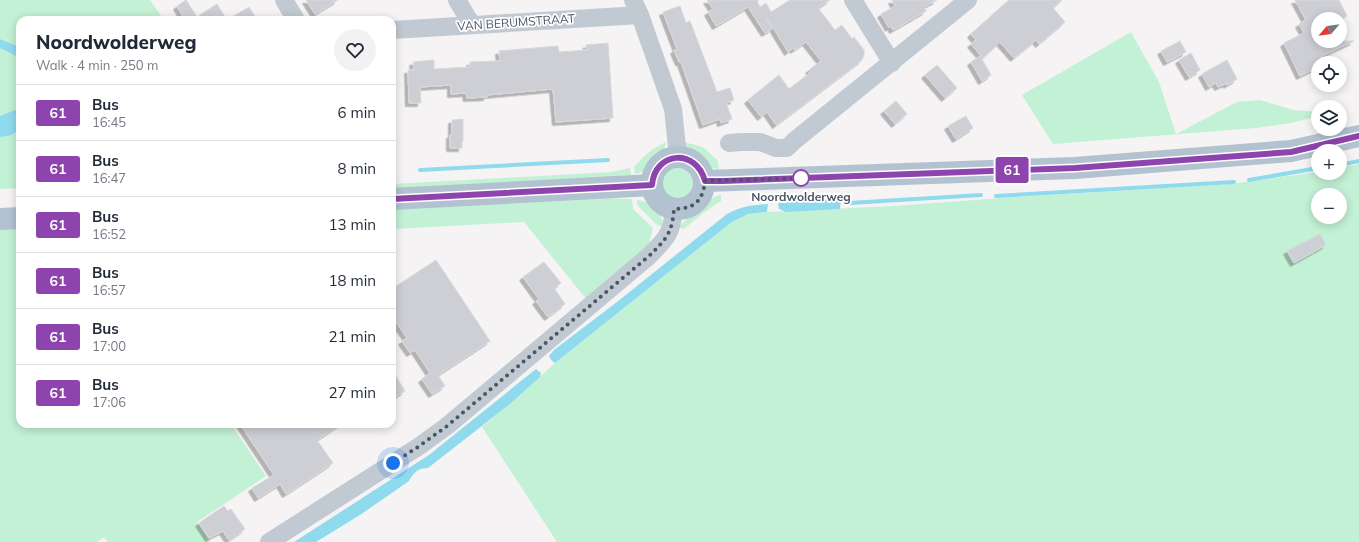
<!DOCTYPE html>
<html lang="en">
<head>
<meta charset="utf-8">
<style>
  body { margin:0; font-family:Mulish,sans-serif; background:#f2f2f3; color:#1f2937; height:100vh; display:flex; flex-direction:column; font-size:15px; white-space:nowrap }
  * { box-sizing:border-box; margin:0 }
  p { font-size:13px; color:#747a83 }
  .icon { flex:none; width:22px; height:22px; fill:none; stroke:currentColor; stroke-width:2; stroke-linecap:round; stroke-linejoin:round }
  .map { position:relative; flex:1; overflow:hidden }
  .side { position:absolute; left:16px; top:16px; width:380px; height:412px; display:flex; flex-direction:column; background:#fff; border-radius:12px; box-shadow:0 2px 10px #0003 }
  .side>* { flex:none }
  .badge { padding:0 8px; border-radius:3px; font-size:14px; line-height:26px }
  .needle { width:26px; rotate:241deg }
  .fabs { position:absolute; left:1311px; top:12px; display:grid; gap:8px }
  .fabs a { display:grid; place-items:center; width:36px; height:36px; border-radius:50%; background:#fff; box-shadow:0 2px 10px #0003; font-size:20px }
  .you { position:absolute; width:20px; height:20px; margin:-10px; border:3px solid #fff; border-radius:50%; background:#1a73e8; box-shadow:0 0 0 6px #1a73e833 }
  .map>.badge { position:absolute; translate:-50% -50%; box-shadow:0 0 0 2px #fff }
  .round { display:grid; place-items:center; flex:none; width:42px; height:42px; border-radius:21px; background:#f2f2f3 }
  .summary { display:flex; align-items:center; justify-content:space-between; height:68px; padding:0 20px }
  h1 { font-size:19px; font-weight:800; line-height:30px }
  ul { padding:0; list-style:none }
  li { display:flex; align-items:center; gap:12px; height:56px; padding:0 20px; border-top:1px solid #e0e1e3 }
  li div { flex:1 }
  li b { display:block; font-size:15px }
  li em { font-style:normal }
  li .badge { min-width:44px; font-weight:700; text-align:center }
  .map>svg:first-child { display:block }
  .green { fill:#c3f1d5; fill-rule:evenodd }
  .water { fill:#90daee }
  .lines { fill:none; stroke-linecap:round; stroke-linejoin:round }
  .stream { stroke:#90daee; stroke-width:4 }
  .building { fill:#cdcfd5; stroke:#d7d9de; filter:url(#shadow) }
  .minor { stroke:#c1cad2; stroke-width:18 }
  .major { stroke:#b3c2d1; stroke-width:22 }
  .line-casing { stroke:#fff; stroke-width:9 }
  .line { stroke:#8e44ad; stroke-width:6 }
  .walk { stroke:#4a5661; stroke-width:4; stroke-dasharray:0 7.2 }
  .stop-dot { fill:#fff; stroke:#8e44ad; stroke-width:2 }
  .labels { text-anchor:middle; dominant-baseline:central; stroke-width:3.5; stroke-linejoin:round; paint-order:stroke }
  .street-label { font-size:12px; fill:#4a5661; stroke:#fff }
  .stop-label { font-size:12px; font-weight:bold; fill:#4a5661; stroke:#fff }
</style>
</head>
<body>
<div class="map">
<svg width="1359" height="542" viewBox="0 0 1359 542">
  <defs>
    <filter id="shadow"><feDropShadow dx="-3.5" dy="3.5" stdDeviation="0" flood-color="#0004"/></filter>
  </defs>
  <rect width="100%" height="100%" fill="#f5f3f3"/>
  <g class="green">
    <polygon points="0,0 150,0 164,20 20,20 20,47 0,39"/>
    <polygon points="1131,32 1159,82 1176,134 1237,102 1260,100 1293,110 1318,112 1318,116 1291,123 1256,128 1053,144 1022,95"/>
    <polygon points="0,48 20,58 20,108 0,116"/>
    <polygon points="20,130 20,188 0,189 0,137 9,136"/>
    <path d="M666 142 663 153 642 172 635 174 634 167C645 155 651 149 666 142Z"/>
    <path d="M682 142 696 145 704 148 718 161 719 170C703 166 691 156 682 142Z"/>
    <path d="M1359 164V542H557L482 427 510 404 555 363 694 252 732 222 748 214 767 212 894 206 1015 197 1230 184 1318 172 1340 173V168ZM1318 195H1340V217H1318Z"/>
    <path d="M675 167C683 167 690 170 693 177 709 207 645 212 662 174Z"/>
    <polygon points="630,168 631,175 392,193 392,184 611,172"/>
    <path d="M721 194V201L702 214 684 229 679 227C689 215 706 200 721 194Z"/>
    <polygon points="606,198 632,199 633,209 653,228 647,251 587,300 524,222 392,229 392,206"/>
    <path d="M637 200C650 201 664 214 663 227L657 225 637 205Z"/>
    <polygon points="20,226 20,424 231,424 266,476 197,522 210,542 108,542 104,537 97,542 0,542 0,227"/>
  </g>
  <g class="water">
    <polygon points="0,39 20,47 20,58 0,48"/>
    <polygon points="20,108 20,130 9,136 0,137 0,116"/>
    <polygon points="841,197 840,209 786,212 779,209 778,204 779,203"/>
    <path d="M768 204 767 212 748 214 732 222 694 252 555 363 552 361 549 356 554 350 617 302 727 214C742 206 752 205 768 204Z"/>
    <path d="M536 369 541 373 540 377 510 404 428 468C418 468 414 472 409 481L360 515 316 542H294L429 455Z"/>
  </g>
  <g class="lines">
    <g class="stream">
      <polyline points="1340,165 1359,161"/>
      <polyline points="420,170 608,160"/>
      <polyline points="1249,180 1318,168"/>
      <polyline points="996,196 1234,182"/>
      <polyline points="850,203 981,195"/>
    </g>
  </g>
  <g class="building">
    <polygon points="186,0 197,17 217,4 227,20 185,20 177,6"/>
    <polygon points="306,0 338,0 315,14"/>
    <polygon points="707,0 759,0 757,1 760,7 766,3 771,12 790,0 830,0 818,8 835,30 842,25 852,39 854,37 864,50 864,55 862,60 776,125 767,112 761,117 748,100 779,75 789,89 811,72 809,70 821,61 806,42 794,50 793,48 788,52 768,19 767,19 772,29 765,33 748,7 716,26 708,12 713,9"/>
    <polygon points="892,0 937,0 924,7 926,11 893,30 891,26 889,28 881,14 895,6"/>
    <polygon points="1009,0 1062,0 1053,8 1065,22 1039,44 1036,40 1014,58 1000,42 983,58 971,44 976,40 971,34"/>
    <polygon points="1295,0 1339,0 1347,16 1341,19 1318,19 1318,41 1354,41 1322,56 1320,63 1318,63 1318,67 1300,76 1284,43 1304,33 1299,24 1306,20"/>
    <polygon points="680,6 686,23 690,21 717,92 730,88 734,100 726,103 732,119 721,123 720,119 703,125 681,62 679,62 674,50 677,49 663,12"/>
    <polygon points="249,7 257,20 227,20"/>
    <polygon points="1180,41 1186,52 1167,62 1161,51"/>
    <polygon points="608,43 613,118 556,122 553,89 487,95 487,97 467,98 466,93 451,94 451,85 420,87 421,103 409,103 408,70 414,70 413,62 434,60 434,69 470,67 470,62 500,61 499,51 558,46 559,52 587,50 586,45"/>
    <polygon points="1191,53 1200,70 1189,77 1179,60"/>
    <polygon points="980,56 991,75 982,81 971,62"/>
    <polygon points="1227,60 1237,79 1227,85 1227,83 1218,87 1216,83 1209,87 1202,74"/>
    <polygon points="937,65 957,88 945,98 925,75"/>
    <polygon points="896,101 907,114 895,124 884,111"/>
    <polygon points="966,116 973,128 956,139 948,126"/>
    <polygon points="463,119 463,141 462,141 462,148 450,148 450,135 452,135 452,120"/>
    <polygon points="1320,234 1326,245 1294,263 1287,251"/>
    <polygon points="436,260 490,341 438,375 445,386 432,394 422,379 430,373 415,350 410,353 402,341 407,338 392,316 392,289"/>
    <polygon points="544,262 561,283 554,288 565,304 548,317 536,301 539,299 523,277"/>
    <polygon points="392,370 405,391 392,399"/>
    <polygon points="240,424 341,424 317,440 333,463 286,494 280,484 258,498 252,488 274,475"/>
    <polygon points="224,506 228,511 231,509 245,529 229,540 223,531 209,538 199,523"/>
  </g>
  <g class="lines">
    <g class="minor">
      <polyline points="284,0 296,20"/>
      <polyline points="457,0 472,25"/>
      <polyline points="633,0 640,15 673,109 678,157"/>
      <polyline points="853,0 892,63"/>
      <polyline points="392,30 640,15"/>
      <polyline points="729,143 741,142 760,142 776,148 787,148 794,141 968,0"/>
      <path d="M269 542 418 447 447 426 649 256C666 239 672 234 674 209"/>
    </g>
    <g class="major">
      <circle cx="678" cy="183" r="26"/>
      <polyline points="705,181 1075,168 1291,151 1359,136"/>
      <polyline points="392,199 652,185"/>
      <polyline points="0,219 20,218"/>
    </g>
  </g>
  <g class="lines">
    <g class="line-casing">
      <path id="line" d="M392 199 652 185C655 151 696 148 705 181H723L1075 168 1291 152 1359 136"/>
    </g>
    <use href="#line" class="line"/>
    <path class="walk" d="M393 463 418 447 447 426 649 256C666 239 672 234 674 209 694 209 703 201 705 181L801 178"/>
  </g>
  <circle class="stop-dot" cx="801" cy="178" r="8"/>
  <g class="labels">
    <g class="street-label">
      <text transform="translate(516 22) rotate(-4)">VAN BERUMSTRAAT</text>
    </g>
    <g class="stop-label">
      <text x="801" y="196">Noordwolderweg</text>
    </g>
  </g>
</svg>
<div class="fabs">
<a><svg class="needle" viewBox="-14 -14 28 28"><path d="M0-13l5 13h-10z" fill="#e53935"/><path d="M0 13l5-13h-10z" fill="#747a83"/></svg></a>
<a><svg class="icon" aria-label="locate" viewBox="0 0 24 24"><circle cx="12" cy="12" r="6"/><path d="M12 2v4M12 18v4M2 12h4M18 12h4"/></svg></a>
<a><svg class="icon" aria-label="layers" viewBox="0 0 24 24"><path d="M12 4l9 5-9 5-9-5zM3 14l9 5 9-5"/></svg></a>
<a>+</a>
<a>−</a>
</div>
<div class="you" style="left:393px;top:463px"></div>
<b class="badge" style="left:1012px;top:170px;background:#8e44ad;color:#fff">61</b>
<section class="side">
<div class="summary"><div><h1>Noordwolderweg</h1><p>Walk · 4 min · 250 m</p></div><a class="round"><svg class="icon" aria-label="heart" viewBox="0 0 24 24"><path d="M12 20l-8-8c-3-5 5-10 8-4 3-6 11-1 8 4z"/></svg></a></div>
<ul>
<li><span class="badge" style="background:#8e44ad;color:#fff">61</span><div><b>Bus</b><p>16:45</p></div><em>6 min</em></li>
<li><span class="badge" style="background:#8e44ad;color:#fff">61</span><div><b>Bus</b><p>16:47</p></div><em>8 min</em></li>
<li><span class="badge" style="background:#8e44ad;color:#fff">61</span><div><b>Bus</b><p>16:52</p></div><em>13 min</em></li>
<li><span class="badge" style="background:#8e44ad;color:#fff">61</span><div><b>Bus</b><p>16:57</p></div><em>18 min</em></li>
<li><span class="badge" style="background:#8e44ad;color:#fff">61</span><div><b>Bus</b><p>17:00</p></div><em>21 min</em></li>
<li><span class="badge" style="background:#8e44ad;color:#fff">61</span><div><b>Bus</b><p>17:06</p></div><em>27 min</em></li>
</ul>
</section>
</div>
</body>
</html>
